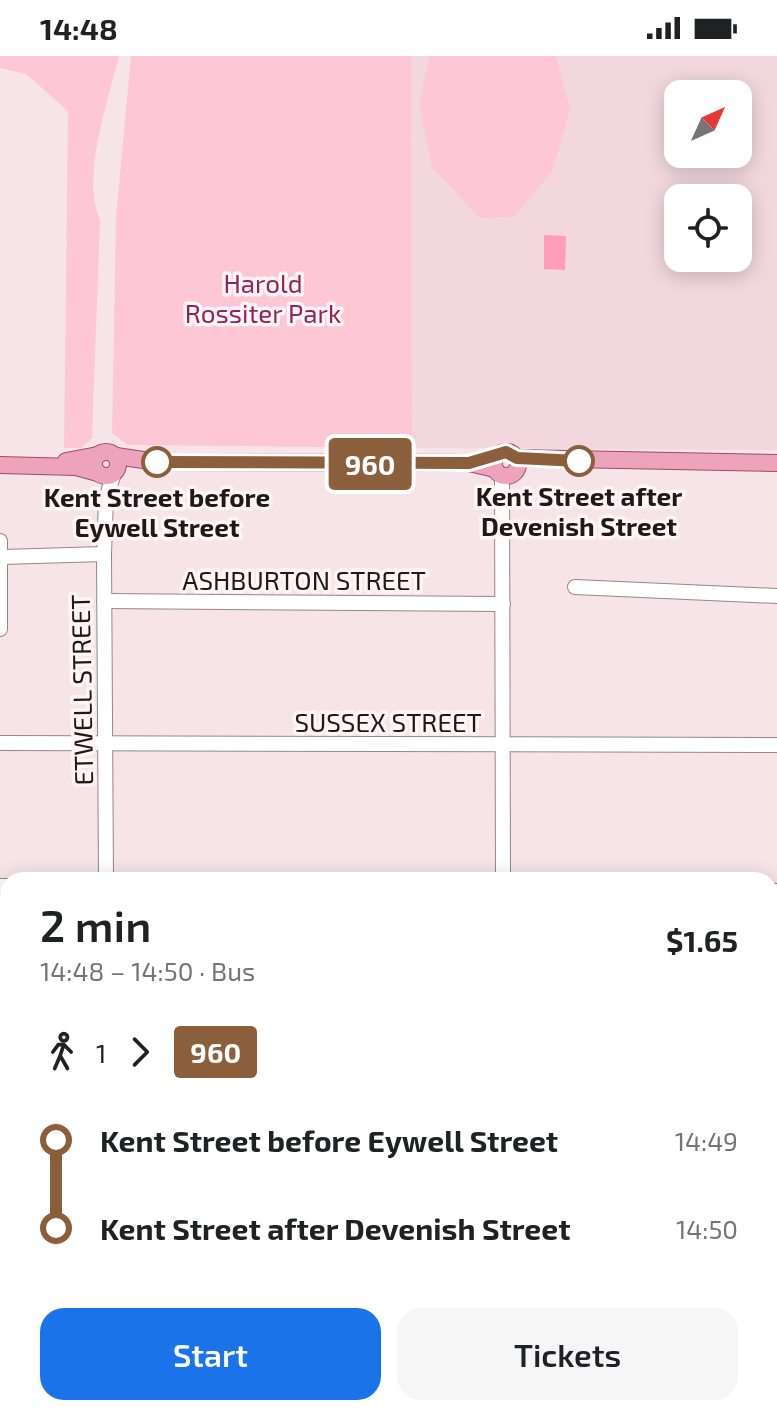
<!DOCTYPE html>
<html lang="en">
<head>
<meta charset="utf-8">
<style>
  body { margin:0; font-family:"Exo 2",sans-serif; background:#f6f6f6; color:#202124; height:100vh; display:flex; flex-direction:column; font-size:30px; white-space:nowrap }
  * { box-sizing:border-box; margin:0 }
  p { font-size:26px; color:#757577 }
  .icon { flex:none; width:44px; height:44px; fill:none; stroke:currentColor; stroke-width:2; stroke-linecap:round; stroke-linejoin:round }
  .map { position:relative; flex:1; overflow:hidden }
  .side { position:absolute; left:0px; top:816px; width:778px; height:544px; display:flex; flex-direction:column; background:#fff; border-radius:24px 24px 0 0; box-shadow:0 4px 20px #0003 }
  .side>* { flex:none }
  .badge { padding:0 16px; border-radius:6px; font-size:28px; line-height:52px }
  .needle { width:52px; rotate:45deg }
  .buttons { position:absolute; left:664px; top:24px; display:grid; gap:16px }
  .buttons a { display:grid; place-items:center; width:88px; height:88px; border-radius:16px; background:#fff; box-shadow:0 4px 20px #0003; font-size:40px }
  .map>.badge { position:absolute; translate:-50% -50%; box-shadow:0 0 0 4px #fff }
  .legs { display:flex; align-items:center; gap:12px; height:88px; padding:0 40px; font-size:26px }
  .legs p { margin-inline-start:auto }
  .overview { display:flex; align-items:center; justify-content:space-between; height:136px; padding:0 40px }
  h1 { font-size:44px; font-weight:600; line-height:60px }
  .primary-button { display:flex; gap:16px; margin-top:auto; padding:16px 40px }
  .primary-button a { flex:1; height:92px; border-radius:24px; background:#1a73e8; color:#fff; font-size:32px; font-weight:600; line-height:92px; text-align:center }
  .primary-button a+a { background:#f6f6f6; color:#202124 }
  ul { padding:0 40px; list-style:none }
  li { display:flex; align-items:center; gap:28px; height:88px; font-size:30px }
  li i { display:grid; place-items:center; width:12px; height:100%; margin:0 10px; background:currentColor }
  li i::after { content:''; width:20px; height:20px; margin:-10px; border:6px solid; border-radius:50%; background:#fff }
  li p { margin-inline-start:auto }
  li:first-child i { background:linear-gradient(#0000 50%,currentColor 0) }
  li:last-child i { background:linear-gradient(currentColor 50%,#0000 0) }
  .status { display:flex; justify-content:space-between; align-items:center; height:56px; padding:0 40px; background:#fff; direction:ltr }
  .status svg { height:22px; fill:currentColor }
  .map>svg:first-child { display:block }
  .built { fill:#f2d7de; fill-rule:evenodd }
  .green { fill:#fdc7d5 }
  .water { fill:#fe9ebb }
  .lines { fill:none; stroke-linecap:round; stroke-linejoin:round }
  .minor-casing { stroke:#96868a; stroke-width:16 }
  .major-casing { stroke:#9e4b68; stroke-width:18 }
  .minor { stroke:#fff; stroke-width:14 }
  .major { stroke:#eea3bd; stroke-width:16 }
  .line-1-casing { stroke:#fff; stroke-width:18 }
  .line-1 { stroke:#8b5e3c; stroke-width:12 }
  .stop-1-dot { fill:#fff; stroke:#8b5e3c; stroke-width:4 }
  .labels { text-anchor:middle; dominant-baseline:central; stroke-width:7; stroke-linejoin:round; paint-order:stroke }
  .park-label { font-size:26px; fill:#922552; stroke:#fff4f6 }
  .stop-label { font-size:26px; font-weight:bold; fill:#1f191b; stroke:#fff4f6 }
  .street-label { font-size:26px; fill:#1f191b; stroke:#fff4f6 }
</style>
</head>
<body>
<div class="status"><b>14:48</b><svg viewBox="0 0 49 12"><path d="M0 12V9h3v3zM5 12V6h3v6zM10 12V3h3v9zM15 12V0h3v12zM26 1h20v11H26zM47 4h2v5h-2z"/></svg></div>
<div class="map">
<svg width="777" height="1360" viewBox="0 0 777 1360">
  <rect width="100%" height="100%" fill="#f7e4e9"/>
  <path class="built" d="M411 0H777V394L412 392ZM678 38H738V98H678ZM678 142H738V202H678Z"/>
  <g class="green">
    <path d="M0 0H119C108 46 81 120 100 164L92 382 81 392H64L68 55 26 18 0 12Z"/>
    <polygon points="131,0 411,0 412,392 128,389 112,377 116,161"/>
    <polygon points="430,0 556,0 570,53 552,116 513,161 480,162 432,111 419,47"/>
  </g>
  <polygon class="water" points="544,179 566,180 565,214 544,213"/>
  <g class="lines">
    <g class="minor-casing">
      <g id="minor">
        <polyline points="502,420 503,824"/>
        <polyline points="0,485 0,573"/>
        <polyline points="2,501 104,498"/>
        <polyline points="575,531 777,540"/>
        <polyline points="104,545 503,548"/>
        <polyline points="0,687 777,689"/>
        <polyline points="106,824 104,498 106,443 114,417"/>
        <polyline points="0,830 8,830"/>
        <polyline points="770,835 777,835"/>
        <polyline points="0,967 8,967"/>
        <polyline points="770,969 777,970"/>
        <polyline points="770,1147 777,1147"/>
        <polyline points="0,1162 8,1162"/>
        <polyline points="770,1322 777,1322"/>
        <polyline points="0,1329 8,1329"/>
        <polyline points="105,1352 106,1360"/>
        <polyline points="502,1352 502,1360"/>
      </g>
    </g>
    <g class="major-casing">
      <g id="major">
        <circle cx="106" cy="408" r="12"/>
        <circle cx="506" cy="408" r="12"/>
        <polyline points="116,400 157,406 469,407 495,413"/>
        <polyline points="517,402 777,407"/>
        <polyline points="66,405 98,399"/>
        <polyline points="0,409 76,411 98,417"/>
      </g>
    </g>
    <use href="#minor" class="minor"/>
    <use href="#major" class="major"/>
  </g>
  <g class="lines">
    <g class="line-1-casing">
      <polyline id="line-1" points="157,406 469,407 506,396 517,402 579,405"/>
    </g>
    <use href="#line-1" class="line-1"/>
  </g>
  <g class="stop-1-dot">
    <circle cx="579" cy="405" r="14"/>
    <circle cx="157" cy="406" r="14"/>
  </g>
  <g class="labels">
    <g class="park-label">
      <text x="263" y="226">Harold<tspan x="263" dy="30">Rossiter Park</tspan></text>
    </g>
    <g class="stop-label">
      <text x="579" y="439">Kent Street after<tspan x="579" dy="30">Devenish Street</tspan></text>
      <text x="157" y="440">Kent Street before<tspan x="157" dy="30">Eywell Street</tspan></text>
    </g>
    <g class="street-label">
      <text x="304" y="523">ASHBURTON STREET</text>
      <text transform="translate(81 634) rotate(-91)">ETWELL STREET</text>
      <text x="388" y="665">SUSSEX STREET</text>
    </g>
  </g>
</svg>
<div class="buttons">
<a><svg class="needle" viewBox="-14 -14 28 28"><path d="M0-13l5 13h-10z" fill="#e53935"/><path d="M0 13l5-13h-10z" fill="#757577"/></svg></a>
<a><svg class="icon" aria-label="locate" viewBox="0 0 24 24"><circle cx="12" cy="12" r="6"/><path d="M12 2v4M12 18v4M2 12h4M18 12h4"/></svg></a>
</div>
<b class="badge" style="left:370px;top:408px;background:#8b5e3c;color:#fff">960</b>
<section class="side">
<div class="overview"><div><h1>2 min</h1><p>14:48 – 14:50 · Bus</p></div><b>$1.65</b></div>
<div class="legs"><svg class="icon" aria-label="walk" viewBox="0 0 24 24"><circle cx="13" cy="4" r="2"/><path d="M13 8l-2 6 4 7M11 14l-3 7M7 12l3-4h3l4 4"/></svg>1<svg class="icon" aria-label="forward" viewBox="0 0 24 24"><path d="M9 5l7 7-7 7"/></svg><b class="badge" style="background:#8b5e3c;color:#fff">960</b></div>
<ul>
<li><i style="color:#8b5e3c"></i><b>Kent Street before Eywell Street</b><p>14:49</p></li>
<li><i style="color:#8b5e3c"></i><b>Kent Street after Devenish Street</b><p>14:50</p></li>
</ul>
<div class="primary-button"><a>Start</a><a>Tickets</a></div>
</section>
</div>
</body>
</html>
